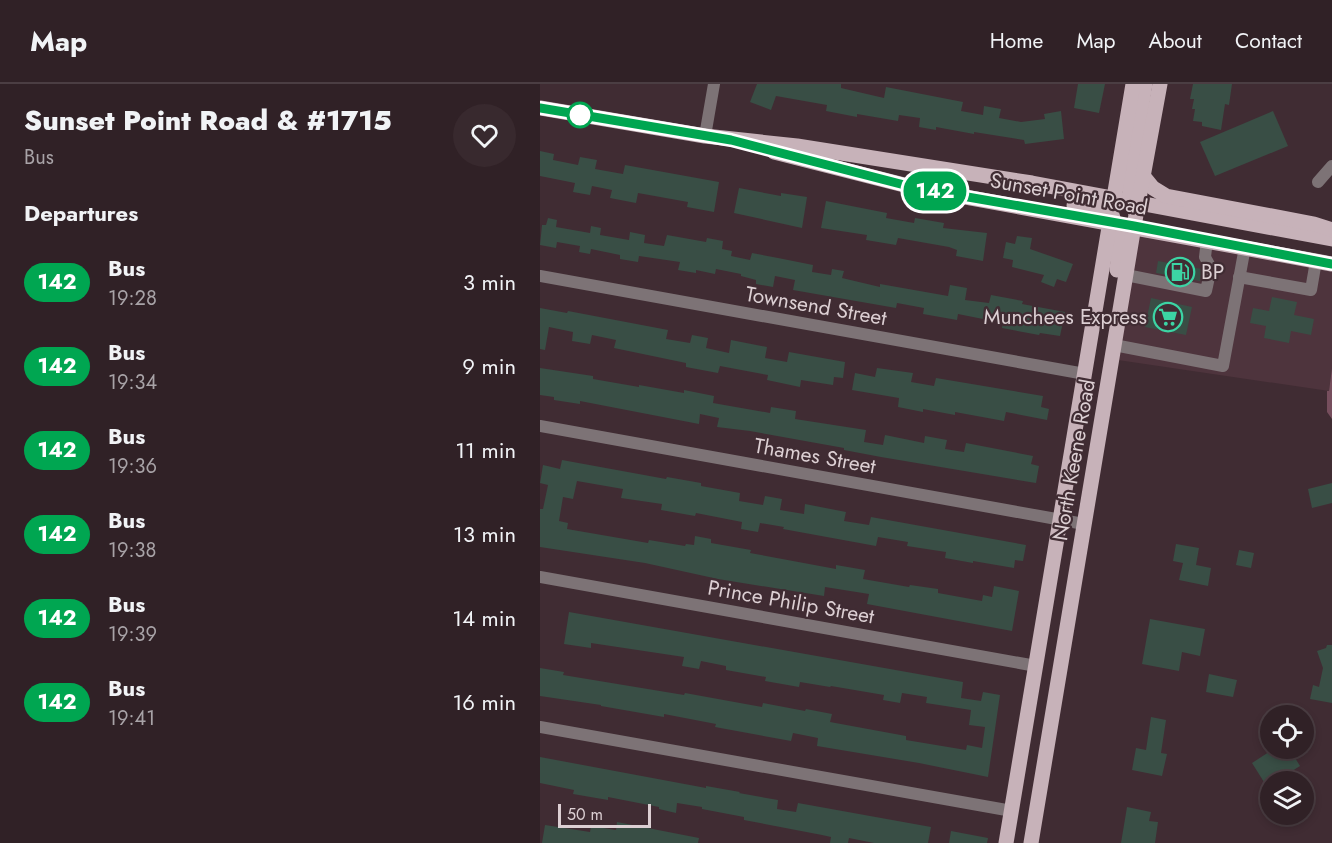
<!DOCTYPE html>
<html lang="en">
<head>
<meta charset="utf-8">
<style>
  body { margin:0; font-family:Jost,sans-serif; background:#38292e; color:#f1f3f6; height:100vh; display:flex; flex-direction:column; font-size:22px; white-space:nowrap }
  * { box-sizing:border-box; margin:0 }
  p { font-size:20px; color:#a8a3a7 }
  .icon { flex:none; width:33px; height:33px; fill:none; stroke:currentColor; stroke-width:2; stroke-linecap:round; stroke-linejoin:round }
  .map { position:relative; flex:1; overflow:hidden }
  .details { display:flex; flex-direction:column; background:#302126; width:540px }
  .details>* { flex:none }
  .badge { padding:0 12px; border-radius:20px; font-size:21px; line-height:39px }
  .tools { position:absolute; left:720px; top:621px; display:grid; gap:12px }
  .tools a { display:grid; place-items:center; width:54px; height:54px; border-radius:50%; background:#302126; box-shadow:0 3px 9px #0003,0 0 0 2px #4b3e43; font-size:30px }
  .scale { position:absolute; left:18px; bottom:15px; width:93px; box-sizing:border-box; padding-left:6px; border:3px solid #dccfd3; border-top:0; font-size:16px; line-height:21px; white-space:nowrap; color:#dccfd3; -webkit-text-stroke:4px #402c33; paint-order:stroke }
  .map>.badge { position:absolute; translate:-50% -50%; box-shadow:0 0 0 3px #fff }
  h2 { padding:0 24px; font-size:22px; line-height:54px }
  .round { display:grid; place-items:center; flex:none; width:63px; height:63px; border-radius:32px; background:#38292e }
  .headline { display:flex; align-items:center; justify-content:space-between; height:102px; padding:0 24px }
  h1 { font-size:28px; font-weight:800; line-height:45px }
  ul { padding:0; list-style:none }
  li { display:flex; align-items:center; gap:18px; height:84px; padding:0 24px }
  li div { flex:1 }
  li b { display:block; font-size:22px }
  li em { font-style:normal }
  li .badge { min-width:66px; font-weight:700; text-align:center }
  header { display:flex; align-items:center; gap:36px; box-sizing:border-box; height:84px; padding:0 30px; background:#302126; border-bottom:2px solid #4b3e43 }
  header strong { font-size:28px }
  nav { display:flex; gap:33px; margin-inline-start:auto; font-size:21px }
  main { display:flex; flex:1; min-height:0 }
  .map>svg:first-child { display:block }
  .built { fill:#4e343d }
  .green { fill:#764e5d }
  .building { fill:#394e45 }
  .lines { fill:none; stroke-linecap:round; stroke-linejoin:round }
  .minor { stroke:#7d7376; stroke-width:12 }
  .major { stroke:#c7b2b9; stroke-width:15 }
  .line-casing { stroke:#fff; stroke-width:14 }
  .line { stroke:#00a651; stroke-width:9 }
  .stop-dot { fill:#fff; stroke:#00a651; stroke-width:3 }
  .labels { text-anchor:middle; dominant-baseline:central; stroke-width:4.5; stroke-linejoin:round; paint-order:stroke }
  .street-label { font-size:21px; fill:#dccfd3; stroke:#402c33 }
  .poi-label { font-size:21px; fill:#dccfd3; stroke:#402c33; text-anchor:start }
</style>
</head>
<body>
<header>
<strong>Map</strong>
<nav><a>Home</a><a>Map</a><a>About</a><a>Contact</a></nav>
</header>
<main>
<section class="details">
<div class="headline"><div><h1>Sunset Point Road &amp; #1715</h1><p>Bus</p></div><a class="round"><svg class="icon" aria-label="heart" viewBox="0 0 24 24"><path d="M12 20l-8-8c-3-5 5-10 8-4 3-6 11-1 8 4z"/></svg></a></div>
<h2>Departures</h2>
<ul>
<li><span class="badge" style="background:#00a651;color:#fff">142</span><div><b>Bus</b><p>19:28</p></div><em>3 min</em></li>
<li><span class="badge" style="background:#00a651;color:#fff">142</span><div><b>Bus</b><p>19:34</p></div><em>9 min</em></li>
<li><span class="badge" style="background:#00a651;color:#fff">142</span><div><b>Bus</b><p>19:36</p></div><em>11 min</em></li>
<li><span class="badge" style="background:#00a651;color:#fff">142</span><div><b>Bus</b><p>19:38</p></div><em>13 min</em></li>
<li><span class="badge" style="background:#00a651;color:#fff">142</span><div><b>Bus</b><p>19:39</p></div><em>14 min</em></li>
<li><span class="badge" style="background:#00a651;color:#fff">142</span><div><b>Bus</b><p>19:41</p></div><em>16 min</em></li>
</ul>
</section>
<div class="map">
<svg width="792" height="759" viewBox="0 0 792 759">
  <rect width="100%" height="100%" fill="#402c33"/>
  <polygon class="built" points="599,151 610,152 613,155 615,153 792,187 792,284 789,307 578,276"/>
  <polygon class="green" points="792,284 792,335 787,328 787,307 789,307"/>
  <g class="building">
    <polygon points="217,0 301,0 301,4 344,14 346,3 423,18 421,27 443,31 444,22 461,25 459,34 481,38 505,35 504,30 521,27 524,55 485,60 484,56 434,48 434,50 396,43 396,46 379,43 380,34 359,31 358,37 317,30 317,33 286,27 287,21 236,12 231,26 210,18"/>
    <polygon points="538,0 565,0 559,29 534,24"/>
    <polygon points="653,0 692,0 689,21 685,20 681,46 662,42 662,38 653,37 655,25 652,25 654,15 650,15"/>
    <polygon points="733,27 748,62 675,92 660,58"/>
    <polygon points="0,67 14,70 13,76 38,81 40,73 57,76 55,85 83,90 85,81 179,98 174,128 147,123 148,118 98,109 96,119 70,114 72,106 52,102 50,111 33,108 35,99 0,92"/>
    <polygon points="199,104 241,112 241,109 267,113 262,144 194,129"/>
    <polygon points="286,117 347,129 346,134 374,139 375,134 404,139 403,144 447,149 443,177 416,172 417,166 409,163 358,154 356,161 326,156 327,151 281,144"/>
    <polygon points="8,134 17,136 16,143 50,149 51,142 61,144 60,151 89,156 90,148 105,151 104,159 124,162 127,151 166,158 167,154 183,157 182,165 192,167 191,172 210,176 212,169 238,174 273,181 272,188 291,191 292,185 304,187 302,194 340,203 340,200 408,212 410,201 427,204 425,216 449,219 451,211 483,217 482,220 525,228 520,252 500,249 499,251 462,244 463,239 418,230 417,236 383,230 384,224 357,219 356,224 253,206 255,196 235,192 233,203 216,200 216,196 201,192 201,190 176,185 175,190 156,186 156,189 138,186 140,178 99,172 98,178 80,175 80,171 51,165 50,170 39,168 40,162 17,158 16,164 0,161 2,141 6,141"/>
    <polygon points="477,152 492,154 490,165 533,180 526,198 517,195 514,203 501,198 504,191 472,183 473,176 463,174 466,158 475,160"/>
    <polygon points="618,177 662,185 660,197 616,189"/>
    <polygon points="732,213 757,218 754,231 774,235 771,251 751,247 749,259 724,254 726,242 710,239 713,224 729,227"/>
    <polygon points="611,214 652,223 646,251 605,243"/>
    <polygon points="0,224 27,229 28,227 128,246 126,255 150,259 152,251 168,254 166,264 189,269 191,256 227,263 225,274 247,278 249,268 305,278 303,294 294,293 293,301 261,296 260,303 227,296 228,291 180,282 178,289 146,283 146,279 74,264 76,256 52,251 50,260 32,257 33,248 9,243 5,266 0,265"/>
    <polygon points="0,284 53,292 53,295 99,303 99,301 144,309 144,306 174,312 173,319 230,329 231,323 256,327 255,335 326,346 324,358 343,361 345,351 384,359 385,352 407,356 405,365 424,368 426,359 493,372 491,380 499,382 496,399 341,373 304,366 304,364 210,347 177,343 179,334 160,330 159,340 40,317 40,320 14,316 14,313 0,311"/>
    <polygon points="337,284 373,289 371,298 394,302 396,294 503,312 501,323 509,325 507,336 466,328 464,337 415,328 415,331 383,325 383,328 358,323 359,314 312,306 315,289 335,293"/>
    <polygon points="22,376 126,395 127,393 161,399 161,402 200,409 199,417 223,421 225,412 242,415 240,426 264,430 265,420 306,428 304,437 329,441 331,433 486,461 483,477 475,476 474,484 433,477 433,479 405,474 406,468 367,462 368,458 338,453 336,462 243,445 244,443 220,439 218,448 201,445 202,438 156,429 155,432 121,426 122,420 81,414 83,405 37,397 33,415 23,413 19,437 28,439 27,445 108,459 109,456 145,462 146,460 154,461 155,452 171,455 171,459 211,466 210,469 296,485 296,481 325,486 323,495 369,503 370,501 398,505 398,509 442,517 443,511 452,513 454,502 479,507 472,547 327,520 329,510 285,503 284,512 178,495 105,479 0,463 0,425 3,425 8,401 0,399 3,381 20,385"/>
    <polygon points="792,399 792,419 772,424 768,405"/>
    <polygon points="636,460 659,464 656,481 671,484 668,502 639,496 643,479 633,477"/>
    <polygon points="699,466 714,469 711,484 696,481"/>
    <polygon points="29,528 423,598 421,614 441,617 443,608 460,611 448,693 379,679 277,662 278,654 253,649 251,657 175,643 176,640 124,630 124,633 61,622 61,621 0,612 0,584 24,588 23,591 144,611 145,609 222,623 223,619 265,627 266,625 292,630 290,638 366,652 366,656 426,666 427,661 442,664 445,643 429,641 431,626 386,619 387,613 362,609 360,619 343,616 344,611 291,602 290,603 260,598 259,603 225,597 226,593 186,586 186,582 161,577 159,585 142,582 144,573 51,559 51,564 24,560"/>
    <polygon points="610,535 665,545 660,572 642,568 639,587 602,580"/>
    <polygon points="787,561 792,561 792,619 770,615 773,601 779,603 783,584 777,567 786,564"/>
    <polygon points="669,590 697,596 693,613 666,608"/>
    <polygon points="611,633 626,636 621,669 627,670 622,692 592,686 596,664 606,666"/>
    <polygon points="735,664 749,664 760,682 752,687 758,698 724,698 712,679"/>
    <polygon points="0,673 166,704 166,702 200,708 199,709 238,716 237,725 256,728 258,719 391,743 388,759 334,759 309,754 308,759 290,759 291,753 282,751 204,736 204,733 162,725 162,723 137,719 136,729 119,725 119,723 68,713 68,716 33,710 34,706 0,699"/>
    <polygon points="587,723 611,728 609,737 618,738 615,759 581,759"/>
    <polygon points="77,738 159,754 158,759 2,759 5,741 50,748 51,742 76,746"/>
    <polygon points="411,747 448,754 447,759 409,759"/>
  </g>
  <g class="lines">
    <g class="minor">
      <polyline points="165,52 174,0"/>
      <polyline points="778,98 792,82"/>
      <polyline points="586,191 666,207 671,184 665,173 667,156"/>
      <polyline points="0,192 545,290"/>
      <polyline points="699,193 771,206 776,177"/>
      <polyline points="574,261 683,282 705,163"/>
      <polyline points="0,342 544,440"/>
      <polyline points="0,493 496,582"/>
      <polyline points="0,643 472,727"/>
    </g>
    <g class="major">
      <polyline points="0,24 165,52 257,62 492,99 792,155"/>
      <polyline points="234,68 376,104 792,180"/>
      <polyline points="601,98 604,93 613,104 626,112 774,140 792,146"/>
      <polyline points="534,122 560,124 580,119"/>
      <polyline points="595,127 591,118 589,102 605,0"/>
      <polyline points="572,131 580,157 577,186"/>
      <polyline points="466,759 593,0"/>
      <polyline points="491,759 594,142 620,0"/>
    </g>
  </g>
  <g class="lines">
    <g class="line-casing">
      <polyline id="line" points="0,24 191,56 376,104 594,142 792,180"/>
    </g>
    <use href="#line" class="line"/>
  </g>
  <defs>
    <g id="fuel-ring" transform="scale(1.5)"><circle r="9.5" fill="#402c33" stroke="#3cd4a4" stroke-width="1.5"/><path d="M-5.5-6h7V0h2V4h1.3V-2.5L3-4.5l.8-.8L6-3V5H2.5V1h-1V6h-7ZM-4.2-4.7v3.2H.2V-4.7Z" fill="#3cd4a4"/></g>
    <g id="supermarket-ring" transform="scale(1.5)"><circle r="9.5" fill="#402c33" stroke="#3cd4a4" stroke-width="1.5"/><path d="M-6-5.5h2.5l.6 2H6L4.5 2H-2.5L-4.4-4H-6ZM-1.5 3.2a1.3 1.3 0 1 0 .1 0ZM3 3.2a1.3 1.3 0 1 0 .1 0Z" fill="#3cd4a4"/></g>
  </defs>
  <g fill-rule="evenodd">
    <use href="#fuel-ring" x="640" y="188"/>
    <use href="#supermarket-ring" x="628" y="233"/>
  </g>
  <circle class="stop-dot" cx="40" cy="31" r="12"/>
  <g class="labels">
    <g class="street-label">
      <text transform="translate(529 110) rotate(10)">Sunset Point Road</text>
      <text transform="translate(276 222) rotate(10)">Townsend Street</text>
      <text transform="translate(275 372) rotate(10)">Thames Street</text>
      <text transform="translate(534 376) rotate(-80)">North Keene Road</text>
      <text transform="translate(251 518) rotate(10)">Prince Philip Street</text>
    </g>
    <g class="poi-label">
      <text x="661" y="188">BP</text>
      <text x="607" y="233" text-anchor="end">Munchees Express</text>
    </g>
  </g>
</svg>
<div class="tools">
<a><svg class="icon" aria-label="locate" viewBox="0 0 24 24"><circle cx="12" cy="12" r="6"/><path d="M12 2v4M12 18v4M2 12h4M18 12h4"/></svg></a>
<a><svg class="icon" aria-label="layers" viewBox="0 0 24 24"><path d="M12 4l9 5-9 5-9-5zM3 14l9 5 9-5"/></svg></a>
</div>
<div class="scale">50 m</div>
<b class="badge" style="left:395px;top:107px;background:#00a651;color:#fff">142</b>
</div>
</main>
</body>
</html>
